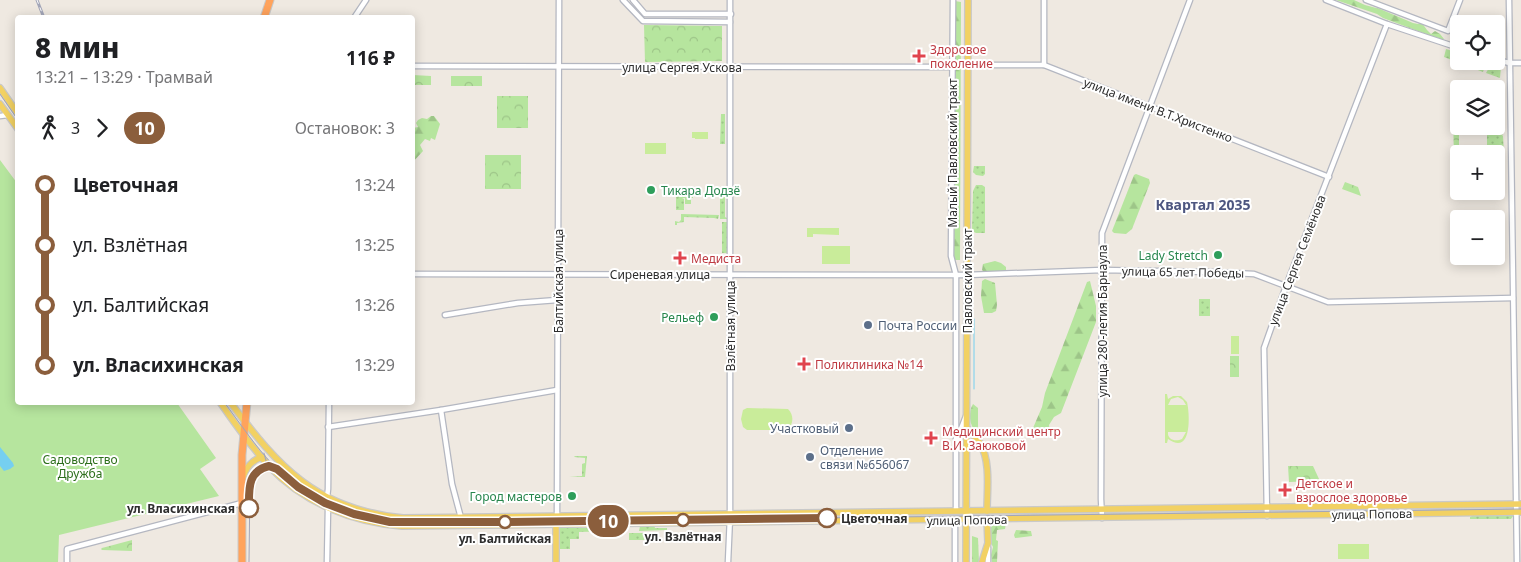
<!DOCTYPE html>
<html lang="ru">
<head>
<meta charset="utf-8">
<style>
  body { margin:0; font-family:"Noto Sans",sans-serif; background:#f6f6f6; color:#202124; height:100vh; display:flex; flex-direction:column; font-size:19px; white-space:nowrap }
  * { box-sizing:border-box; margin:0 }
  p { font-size:16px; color:#757577 }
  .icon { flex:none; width:28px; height:28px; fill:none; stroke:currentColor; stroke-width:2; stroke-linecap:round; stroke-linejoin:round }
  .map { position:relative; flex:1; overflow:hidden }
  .drawer { position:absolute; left:15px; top:15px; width:400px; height:390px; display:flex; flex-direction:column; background:#fff; border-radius:5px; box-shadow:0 2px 12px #0003 }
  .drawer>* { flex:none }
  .badge { padding:0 10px; border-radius:16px; font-size:18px; line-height:32px }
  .buttons { position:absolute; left:1450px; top:15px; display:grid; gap:10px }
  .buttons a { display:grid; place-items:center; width:55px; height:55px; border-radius:5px; background:#fff; box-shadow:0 2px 12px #0003; font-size:25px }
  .map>.badge { position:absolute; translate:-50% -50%; box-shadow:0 0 0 2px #fff }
  .legs { display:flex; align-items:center; gap:8px; height:55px; padding:0 20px; font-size:16px }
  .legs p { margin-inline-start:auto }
  .summary { display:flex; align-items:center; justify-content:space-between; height:85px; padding:0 20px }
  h1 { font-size:28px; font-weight:800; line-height:38px }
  ul { padding:0 20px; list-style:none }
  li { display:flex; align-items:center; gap:18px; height:60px; font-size:19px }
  li i { display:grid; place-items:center; width:8px; height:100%; margin:0 6px; background:currentColor }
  li i::after { content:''; width:12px; height:12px; margin:-6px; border:4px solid; border-radius:50%; background:#fff }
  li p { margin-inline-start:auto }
  li:first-child i { background:linear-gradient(#0000 50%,currentColor 0) }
  li:last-child i { background:linear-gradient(currentColor 50%,#0000 0) }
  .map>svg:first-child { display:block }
  .grass { fill:url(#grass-dots) }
  .forest { fill:url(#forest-firs) }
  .park { fill:url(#park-crowns) }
  .garden { fill:#b6e59e }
  .pitch { fill:#c9ec9a; fill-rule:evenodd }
  .water { fill:#75cff0 }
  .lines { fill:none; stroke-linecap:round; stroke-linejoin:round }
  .stream { stroke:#75cff0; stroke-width:1 }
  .minor-casing { stroke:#b4b7c1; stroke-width:7 }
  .major-casing { stroke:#c9c9c9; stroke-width:8 }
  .highway-casing { stroke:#c9c9c9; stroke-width:9 }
  .minor { stroke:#fff; stroke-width:4.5 }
  .major { stroke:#f2d163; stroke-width:5.5 }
  .highway { stroke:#ffa35c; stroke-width:7 }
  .tram { stroke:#a3a6b8; stroke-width:1 }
  .rail-casing { stroke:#a3a6b8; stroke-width:3 }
  .rail { stroke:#fff; stroke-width:1; stroke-dasharray:4; stroke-linecap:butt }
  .line-1-casing { stroke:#fff; stroke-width:11 }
  .line-1 { stroke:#8b5e3c; stroke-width:8 }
  .health-dot { fill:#e0444e; stroke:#fff; stroke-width:2 }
  .leisure-dot { fill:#2e9e5b; stroke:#fff; stroke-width:2 }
  .service-dot { fill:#5c6f8a; stroke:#fff; stroke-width:2 }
  .stop-1-dot { fill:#fff; stroke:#8b5e3c; stroke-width:2.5 }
  .labels { text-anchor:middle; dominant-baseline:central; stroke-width:4; stroke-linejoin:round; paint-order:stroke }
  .health-label { font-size:12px; fill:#be3a42; stroke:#fff; text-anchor:start }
  .street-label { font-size:12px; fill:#2e2e2e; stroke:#fff }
  .leisure-label { font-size:12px; fill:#27864d; stroke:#fff; text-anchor:end }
  .service-label { font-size:12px; fill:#4e5e75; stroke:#fff; text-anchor:start }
  .park-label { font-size:12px; fill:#2c6e1b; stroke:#fff }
  .stop-label { font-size:12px; font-weight:bold; fill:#2e2e2e; stroke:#fff }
  .neighbourhood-label { font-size:14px; font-weight:bold; fill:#4d5680; stroke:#fff }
</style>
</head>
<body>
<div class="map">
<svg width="1521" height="562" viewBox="0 0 1521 562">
  <defs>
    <pattern id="grass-dots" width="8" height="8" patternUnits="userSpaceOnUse" patternTransform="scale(1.25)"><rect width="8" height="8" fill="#b6e59e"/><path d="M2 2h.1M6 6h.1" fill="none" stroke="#9dc588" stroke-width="1.8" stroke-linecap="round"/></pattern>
    <pattern id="forest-firs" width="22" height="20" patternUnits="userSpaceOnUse" patternTransform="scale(1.25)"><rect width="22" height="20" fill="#b6e59e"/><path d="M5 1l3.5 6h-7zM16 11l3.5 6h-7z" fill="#9dc588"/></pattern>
    <pattern id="park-crowns" width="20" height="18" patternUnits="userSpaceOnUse" patternTransform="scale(1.25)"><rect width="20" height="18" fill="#b6e59e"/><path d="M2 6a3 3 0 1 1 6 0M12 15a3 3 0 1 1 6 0" fill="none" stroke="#9dc588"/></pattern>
  </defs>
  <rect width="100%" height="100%" fill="#efe9e1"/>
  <g class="grass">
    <polygon points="1446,49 1459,53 1459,61 1482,61 1486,63 1483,72 1444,57"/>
    <polygon points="1491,64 1501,67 1500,78 1486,73"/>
    <polygon points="1502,81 1502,99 1496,99 1496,89 1486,88"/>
    <polygon points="1496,100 1502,100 1503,135 1495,126 1496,126"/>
    <polygon points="721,114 725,114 725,144 720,144"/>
    <polygon points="1487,126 1493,126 1503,136 1504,154 1487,154"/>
    <polygon points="974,166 985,166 985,174 983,176 976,175 973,172"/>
    <polygon points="976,185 982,185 985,187 985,233 976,233 972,231 973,191"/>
    <polygon points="720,194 725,194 725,217 727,218 727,219 720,219"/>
    <polygon points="676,195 693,195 693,198 691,198 691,204 685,204 685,198 682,198 684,199 684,210 676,210"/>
    <polygon points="681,214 719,215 718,219 714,218 684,217 684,222 677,223 677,225 675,225 675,221 679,222 681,220"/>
    <rect x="722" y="222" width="5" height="31"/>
    <rect x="1199" y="299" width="11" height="17"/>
    <polygon points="575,456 587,456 585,477 569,477 582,476 582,464 585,463 585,458 574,457"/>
    <polygon points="1474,515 1510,515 1513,516 1511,519 1470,519 1470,517"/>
    <polygon points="654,525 655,528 667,528 667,530 639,531 640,526"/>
    <path d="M562 526C570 526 576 528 583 528 593 528 603 526 613 526L614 531 579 532V539H570V549H559V529Z"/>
    <rect x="629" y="533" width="25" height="7"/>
  </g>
  <g class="forest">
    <polygon points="1336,0 1354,0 1365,5 1380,9 1413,23 1418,24 1422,23 1427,30 1431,34 1435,31 1440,34 1444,39 1442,40 1383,18 1377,14"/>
    <polygon points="955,1 961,2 960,260 954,260"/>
    <polygon points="431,116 434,116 440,124 435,140 431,138 430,141 425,139 420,145 423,151 413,162 413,128 418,127 416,123 418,120 422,118 427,119"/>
    <polygon points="1136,174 1149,179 1150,183 1132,229 1126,234 1114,233 1112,231 1134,175"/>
    <polygon points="995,261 1001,263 1006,267 1006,272 985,273 982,270 983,264"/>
    <polygon points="985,279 995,283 997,305 996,311 992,313 984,313 981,296 982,281"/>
    <polygon points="1090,281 1096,306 1096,322 1061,413 1054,417 1049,425 1050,431 1048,433 1036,434 1033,428 1042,407 1045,393 1087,282"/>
    <path d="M973 404 978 408V427L976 432C969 425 968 412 973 404Z"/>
    <polygon points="1003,521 1006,523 1005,529 997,530 996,540 998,541 997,562 992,562 991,555 993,547 989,539 991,527 995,523 999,524"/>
    <polygon points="1016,530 1031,531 1032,536 1015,538 1014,535"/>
    <polygon points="972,536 978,538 979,562 972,562"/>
  </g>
  <g class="park">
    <polygon points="644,25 722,26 722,61 645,62"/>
    <polygon points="413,75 431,76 431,85 413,85"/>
    <rect x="451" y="76" width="31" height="10"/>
    <rect x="497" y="96" width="31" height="32"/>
    <polygon points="1453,110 1459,110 1459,161 1454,161"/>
    <rect x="485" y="155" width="36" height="34"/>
    <polygon points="1345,182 1358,187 1361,196 1342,189"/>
    <rect x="1230" y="356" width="9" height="21"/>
    <polygon points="1288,466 1313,466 1319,479 1317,481 1289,482"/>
    <polygon points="132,540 132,551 102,550 101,549 102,548"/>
  </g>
  <polygon class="garden" points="0,160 17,183 18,402 177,403 216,458 200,469 219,496 59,535 58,562 0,562"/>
  <g class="pitch">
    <polygon points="692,132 708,132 708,139 695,139 695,138 692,138"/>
    <rect x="645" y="143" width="21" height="11"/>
    <polygon points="807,228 839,228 839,235 813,234 813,237 807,237"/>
    <rect x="822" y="246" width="28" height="18"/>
    <rect x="1231" y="336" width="8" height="18"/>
    <path d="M1165 394H1167L1168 399 1173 396H1181L1187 402C1190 415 1192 456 1168 439L1167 443H1165ZM1178 397 1183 400 1186 405H1168L1171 399ZM1168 432H1186L1182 439C1176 442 1167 440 1168 432Z"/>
    <path d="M747 408 788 409C794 415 794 424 787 430H747L743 427 741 419 743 410Z"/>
    <rect x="1338" y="544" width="31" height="15"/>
  </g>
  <polygon class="water" points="0,447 13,463 14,466 10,469 4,471 0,466"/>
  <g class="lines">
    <polyline class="stream" points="974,389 974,319"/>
    <g class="minor-casing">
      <g id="minor">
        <polyline points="623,0 643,21 730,22"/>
        <polyline points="633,0 645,14 731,14"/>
        <polyline points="953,0 951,256 956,275 956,511"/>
        <polyline points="1326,0 1387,24 1459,48"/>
        <polyline points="1366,0 1448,31 1460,0"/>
        <polyline points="1509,0 1517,562"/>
        <polyline points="354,18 366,0"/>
        <polyline points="1496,60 1510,63 1521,63"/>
        <polyline points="984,65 1044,65 1329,177"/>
        <polyline points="1044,65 1044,0"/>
        <polyline points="412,66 952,67"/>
        <polyline points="0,116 8,115"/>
        <polyline points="412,274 967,275 1102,270 1212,272 1254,274 1328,302 1513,298"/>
        <polyline points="445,315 518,303 557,300"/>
        <polyline points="441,410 452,484 461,518"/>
        <polyline points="328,427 441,410 557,390"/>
        <polyline points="957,439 966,416"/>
        <polyline points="327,498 328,489 329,402"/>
        <polyline points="557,516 559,0"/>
        <polyline points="1267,516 1264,348 1286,286 1387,24"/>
        <polyline points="1102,518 1101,499 1102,233 1190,0"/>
        <polyline points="988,548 988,562"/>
        <polyline points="67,562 67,549 242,503"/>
        <polyline points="327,562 328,508"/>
        <polyline points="728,562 730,517 730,0"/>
        <polyline points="955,562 955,520"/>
      </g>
    </g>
    <g class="major-casing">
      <g id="major">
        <polyline points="0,88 18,114"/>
        <polyline points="0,104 18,129"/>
        <path d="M220 402C235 424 251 446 269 466 304 503 352 522 402 526L1521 512"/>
        <path d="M230 402C279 468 317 510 403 518L1521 504"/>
        <path d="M967 428C971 433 976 438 980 443 991 462 987 490 987 511"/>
        <path d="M243 477C246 468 252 460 262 457"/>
        <polyline points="556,562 556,523"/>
        <polyline points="966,562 968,0"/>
        <polyline points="982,562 988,543 987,519"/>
      </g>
    </g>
    <g class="highway-casing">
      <g id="highway">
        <polyline points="264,18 270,0"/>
        <polyline points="242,562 242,455 247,402"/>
      </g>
    </g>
    <use href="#minor" class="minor"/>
    <use href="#major" class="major"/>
    <use href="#highway" class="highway"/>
    <g class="tram">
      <polyline points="0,94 18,120"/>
      <path d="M224 402C240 423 255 446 273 465 340 534 418 523 505 522L1521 509"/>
      <polyline points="249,562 250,483 264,465 266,461 264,453"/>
    </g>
    <g class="rail-casing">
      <polyline id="rail" points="37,0 44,18"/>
    </g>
    <use href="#rail" class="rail"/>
  </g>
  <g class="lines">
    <g class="line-1-casing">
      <path id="line-1" d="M249 508C249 490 247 471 269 466L277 469 298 487 325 503 354 514 390 522H505L827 518"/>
    </g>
    <use href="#line-1" class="line-1"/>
  </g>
  <g class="health-dot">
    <path d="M916.5 48.5h5v5h5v5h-5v5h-5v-5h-5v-5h5z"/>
    <path d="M677.5 250.5h5v5h5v5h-5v5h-5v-5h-5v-5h5z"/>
    <path d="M801.5 356.5h5v5h5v5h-5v5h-5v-5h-5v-5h5z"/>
    <path d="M928.5 430.5h5v5h5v5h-5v5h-5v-5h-5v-5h5z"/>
    <path d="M1282.5 482.5h5v5h5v5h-5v5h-5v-5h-5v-5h5z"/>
  </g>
  <g class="leisure-dot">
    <circle cx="651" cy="190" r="5"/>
    <circle cx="1218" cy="255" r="5"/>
    <circle cx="714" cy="317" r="5"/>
    <circle cx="572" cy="496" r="5"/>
  </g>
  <g class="service-dot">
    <circle cx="868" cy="325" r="5"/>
    <circle cx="849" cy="428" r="5"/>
    <circle cx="810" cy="457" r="5"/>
  </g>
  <g class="stop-1-dot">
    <circle cx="249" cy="508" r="9"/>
    <circle cx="827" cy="518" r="9"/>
    <circle cx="683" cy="520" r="6"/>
    <circle cx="505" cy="522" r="6"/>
  </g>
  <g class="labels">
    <g class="health-label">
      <text x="930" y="49">Здоровое<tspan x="930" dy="14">поколение</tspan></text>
      <text x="691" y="258">Медиста</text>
      <text x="815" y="364">Поликлиника №14</text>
      <text x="942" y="431">Медицинский центр<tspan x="942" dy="14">В.И. Заюковой</tspan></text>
      <text x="1296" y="483">Детское и<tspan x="1296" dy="14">взрослое здоровье</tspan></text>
    </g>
    <g class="street-label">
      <text x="682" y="67">улица Сергея Ускова</text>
      <text transform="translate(1158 110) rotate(21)">улица имени В.Т.Христенко</text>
      <text transform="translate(952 153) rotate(-90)">Малый Павловский тракт</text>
      <text transform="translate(1297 260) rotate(-69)">улица Сергея Семёнова</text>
      <text transform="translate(1183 272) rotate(1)">улица 65 лет Победы</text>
      <text x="660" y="274">Сиреневая улица</text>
      <text transform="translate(558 281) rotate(-90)">Балтийская улица</text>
      <text transform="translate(967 281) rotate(-90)">Павловский тракт</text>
      <text transform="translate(1102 321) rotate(-90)">улица 280-летия Барнаула</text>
      <text transform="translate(730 326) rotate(-90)">Взлётная улица</text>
      <text transform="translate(1372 514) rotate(-1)">улица Попова</text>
      <text transform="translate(967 520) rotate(-1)">улица Попова</text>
    </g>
    <g class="leisure-label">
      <text x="661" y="190" text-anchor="start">Тикара Додзё</text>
      <text x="1208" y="255">Lady Stretch</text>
      <text x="704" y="317">Рельеф</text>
      <text x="562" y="496">Город мастеров</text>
    </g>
    <g class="service-label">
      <text x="878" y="325">Почта России</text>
      <text x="839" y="428" text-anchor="end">Участковый</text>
      <text x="820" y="450">Отделение<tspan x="820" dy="14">связи №656067</tspan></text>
    </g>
    <g class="park-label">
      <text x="80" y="459">Садоводство<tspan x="80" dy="14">Дружба</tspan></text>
    </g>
    <g class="stop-label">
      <text x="235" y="508" text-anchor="end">ул. Власихинская</text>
      <text x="841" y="518" text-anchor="start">Цветочная</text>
      <text x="683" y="536">ул. Взлётная</text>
      <text x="505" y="538">ул. Балтийская</text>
    </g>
    <g class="neighbourhood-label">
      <text x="1203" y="204">Квартал 2035</text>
    </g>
  </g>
</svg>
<div class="buttons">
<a><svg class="icon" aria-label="locate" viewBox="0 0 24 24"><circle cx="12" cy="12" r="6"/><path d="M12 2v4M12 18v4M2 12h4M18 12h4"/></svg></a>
<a><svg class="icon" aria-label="layers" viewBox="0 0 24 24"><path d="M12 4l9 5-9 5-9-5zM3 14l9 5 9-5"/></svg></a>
<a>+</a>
<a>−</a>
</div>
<b class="badge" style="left:608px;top:521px;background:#8b5e3c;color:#fff">10</b>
<section class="drawer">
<div class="summary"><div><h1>8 мин</h1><p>13:21 – 13:29 · Трамвай</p></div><b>116 ₽</b></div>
<div class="legs"><svg class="icon" aria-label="walk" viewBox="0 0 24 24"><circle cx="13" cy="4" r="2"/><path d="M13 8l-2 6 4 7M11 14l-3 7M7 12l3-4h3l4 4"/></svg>3<svg class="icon" aria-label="forward" viewBox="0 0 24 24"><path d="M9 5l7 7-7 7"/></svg><b class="badge" style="background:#8b5e3c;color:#fff">10</b><p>Остановок: 3</p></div>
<ul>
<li><i style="color:#8b5e3c"></i><b>Цветочная</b><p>13:24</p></li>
<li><i style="color:#8b5e3c"></i><span>ул. Взлётная</span><p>13:25</p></li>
<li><i style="color:#8b5e3c"></i><span>ул. Балтийская</span><p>13:26</p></li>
<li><i style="color:#8b5e3c"></i><b>ул. Власихинская</b><p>13:29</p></li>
</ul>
</section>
</div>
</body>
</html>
